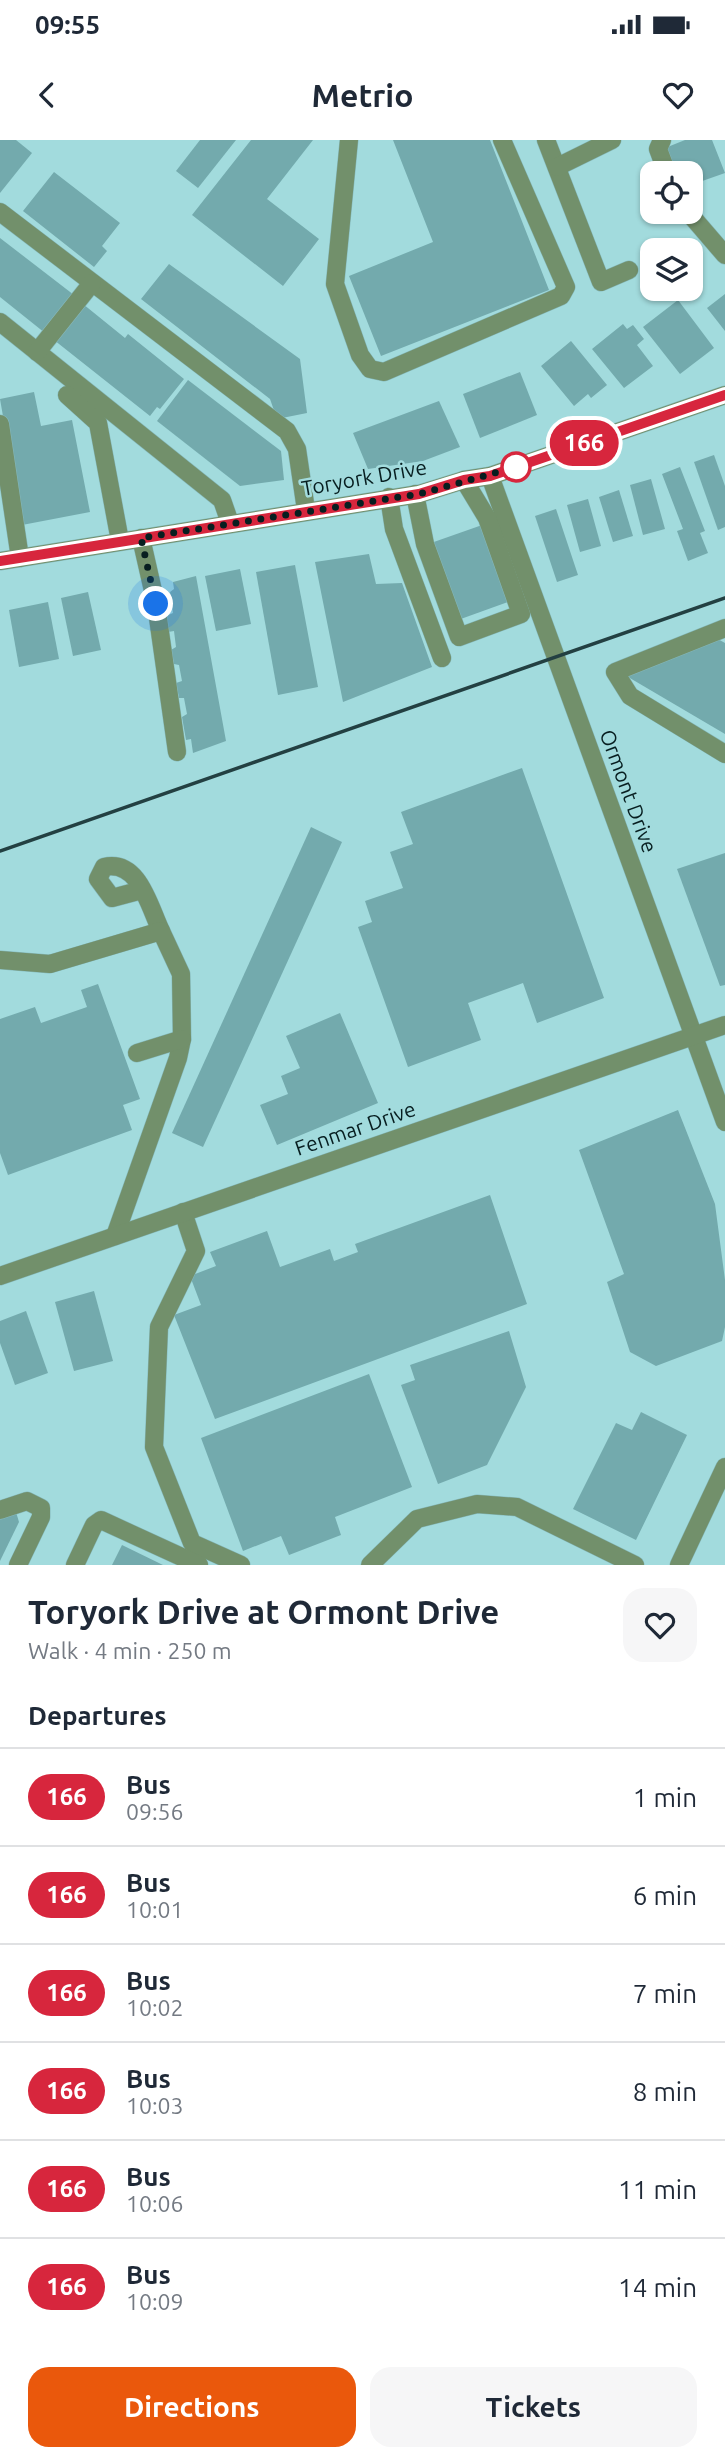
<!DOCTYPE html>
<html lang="en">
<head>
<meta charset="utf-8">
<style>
  body { margin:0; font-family:Ubuntu,sans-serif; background:#f6f6f7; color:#1f2937; height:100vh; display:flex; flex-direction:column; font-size:26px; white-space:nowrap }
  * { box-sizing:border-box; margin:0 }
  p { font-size:23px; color:#747a83 }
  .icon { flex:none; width:38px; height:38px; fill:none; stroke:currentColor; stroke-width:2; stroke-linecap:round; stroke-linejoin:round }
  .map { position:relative; height:1425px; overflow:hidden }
  .details { display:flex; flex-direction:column; background:#fff; flex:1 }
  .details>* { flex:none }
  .badge { padding:0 14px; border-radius:23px; font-size:24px; line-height:46px }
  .controls { position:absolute; left:640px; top:21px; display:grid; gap:14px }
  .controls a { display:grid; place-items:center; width:63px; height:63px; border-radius:14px; background:#fff; box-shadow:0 2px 5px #0004; font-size:35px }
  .you { position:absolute; width:35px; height:35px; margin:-18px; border:5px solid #fff; border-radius:50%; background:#1a73e8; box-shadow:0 0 0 10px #1a73e833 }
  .map>.badge { position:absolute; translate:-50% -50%; box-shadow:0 0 0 4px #fff }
  h2 { padding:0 28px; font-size:26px; line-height:63px }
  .round { display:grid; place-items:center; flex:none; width:74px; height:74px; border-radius:21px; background:#f6f6f7 }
  .overview { display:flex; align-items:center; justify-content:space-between; height:119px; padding:0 28px }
  h1 { font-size:33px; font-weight:700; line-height:52px }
  .button { display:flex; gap:14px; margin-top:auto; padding:14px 28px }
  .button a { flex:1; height:80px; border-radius:21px; background:#ea580c; color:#fff; font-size:28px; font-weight:700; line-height:80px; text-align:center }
  .button a+a { background:#f6f6f7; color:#1f2937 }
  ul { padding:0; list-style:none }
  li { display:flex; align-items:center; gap:21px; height:98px; padding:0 28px; border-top:2px solid #e0e1e3 }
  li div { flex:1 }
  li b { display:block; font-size:26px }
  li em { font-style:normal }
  li .badge { min-width:77px; font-weight:700; text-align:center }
  .status { display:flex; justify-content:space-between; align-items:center; height:49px; padding:0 35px; background:#fff; direction:ltr }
  .status svg { height:19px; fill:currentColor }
  header { display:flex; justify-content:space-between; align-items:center; height:91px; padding:0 28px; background:#fff; font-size:32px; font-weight:700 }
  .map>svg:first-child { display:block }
  .building { fill:#73aaad }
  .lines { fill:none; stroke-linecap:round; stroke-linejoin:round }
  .minor-casing { stroke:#86b9bb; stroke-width:19 }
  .minor { stroke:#72906b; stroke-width:18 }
  .rail { stroke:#234042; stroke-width:3.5 }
  .line-casing { stroke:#fff; stroke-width:16 }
  .line { stroke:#d7263d; stroke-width:10 }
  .walk { stroke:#071e20; stroke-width:7; stroke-dasharray:0 12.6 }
  .stop-dot { fill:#fff; stroke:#d7263d; stroke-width:3.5 }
  .labels { text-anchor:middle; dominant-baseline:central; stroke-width:5; stroke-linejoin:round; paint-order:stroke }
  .street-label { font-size:21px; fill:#071e20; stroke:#a2dbdd }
</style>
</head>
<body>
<div class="status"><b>09:55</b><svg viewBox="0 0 49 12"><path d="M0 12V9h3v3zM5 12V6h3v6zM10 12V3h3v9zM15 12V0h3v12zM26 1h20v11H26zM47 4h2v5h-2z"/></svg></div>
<header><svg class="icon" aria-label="back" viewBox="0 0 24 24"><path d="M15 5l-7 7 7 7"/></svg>Metrio<svg class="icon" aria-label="heart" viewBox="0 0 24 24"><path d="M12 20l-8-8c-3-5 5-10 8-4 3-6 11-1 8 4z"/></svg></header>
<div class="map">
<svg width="725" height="1425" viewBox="0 0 725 1425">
  <rect width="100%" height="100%" fill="#a2dbdd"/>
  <g class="building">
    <polygon points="0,0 16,0 32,13 0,53"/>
    <polygon points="200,0 236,0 198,48 176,31"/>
    <polygon points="251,0 313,0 267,59 319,99 283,146 192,75"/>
    <polygon points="393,0 490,0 549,150 381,216 349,136 433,102"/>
    <polygon points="685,0 712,0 725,33 691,45 691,33 676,33 665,8"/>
    <polygon points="54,32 120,83 102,106 107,111 94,127 23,71"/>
    <polygon points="0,98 74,155 45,193 0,157"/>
    <polygon points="169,124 300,219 307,273 277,279 270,259 141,159"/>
    <polygon points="725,154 725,191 707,168"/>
    <polygon points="678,160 714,208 680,234 643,187"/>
    <polygon points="83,164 125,198 128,194 184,239 160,269 157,267 150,276 54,200"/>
    <polygon points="623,184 627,189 633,185 644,199 637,205 653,226 624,248 592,209"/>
    <polygon points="571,201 607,245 591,258 588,254 574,266 541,226"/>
    <polygon points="520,232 537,275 480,298 463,254"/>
    <polygon points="188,240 281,311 284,340 240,346 157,281"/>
    <polygon points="34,252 41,286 72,280 90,372 22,385 0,259"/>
    <polygon points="439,261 460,307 423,321 368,329 353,293"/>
    <polygon points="714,315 725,346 725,387 718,390 694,322"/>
    <polygon points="680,327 705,391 700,393 708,413 688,421 677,391 683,389 662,334"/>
    <polygon points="651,339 665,389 643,395 630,345"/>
    <polygon points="619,350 633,396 613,402 599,357"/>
    <polygon points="588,359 601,406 580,412 567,365"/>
    <polygon points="556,369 578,435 557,442 535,376"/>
    <polygon points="485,384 511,461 458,480 431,403"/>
    <polygon points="369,414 376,444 402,443 432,527 343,562 315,422"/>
    <polygon points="295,425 318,547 278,555 256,432"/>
    <polygon points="240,429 251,484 216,491 205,436"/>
    <polygon points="196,436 226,601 193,613 191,599 186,600 182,577 187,574 184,558 179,558 176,543 182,541 179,525 174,524 171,510 176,507 174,491 168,492 166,476 173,473 170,452 174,449 173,442"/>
    <polygon points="88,452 101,510 73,516 61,458"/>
    <polygon points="48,462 59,519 19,527 9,470"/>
    <polygon points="716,498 725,503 725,594 623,534"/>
    <polygon points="522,628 604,858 537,883 523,843 468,863 481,900 408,927 358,787 372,782 365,761 403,748 390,712 413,704 401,672"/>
    <polygon points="311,687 342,702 203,1007 172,993"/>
    <polygon points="725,713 725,845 720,846 677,729"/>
    <polygon points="98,844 140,959 123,965 132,990 8,1035 0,1013 0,879 35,867 41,883 87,867 81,850"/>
    <polygon points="340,873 378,963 277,1005 260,965 288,954 281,936 300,928 286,896"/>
    <polygon points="678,970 715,1064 725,1140 725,1187 722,1201 656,1226 630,1212 607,1142 624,1134 579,1010"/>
    <polygon points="490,1055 527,1164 215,1279 174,1175 201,1165 190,1136 216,1126 210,1112 267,1091 280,1127 330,1109 334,1121 358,1112 355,1104"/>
    <polygon points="94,1151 113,1221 74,1231 55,1162"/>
    <polygon points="26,1171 48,1233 15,1245 0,1203 0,1181"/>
    <polygon points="509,1191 526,1247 487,1325 438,1344 401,1245 415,1240 410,1225"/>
    <polygon points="369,1234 412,1347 335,1377 341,1395 289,1415 281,1396 243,1411 201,1298"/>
    <polygon points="641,1272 687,1295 636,1400 573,1369 616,1283 632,1290"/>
    <polygon points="16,1372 19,1382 0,1421 0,1377"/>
    <polygon points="122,1405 163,1425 112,1425"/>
  </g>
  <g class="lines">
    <g class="minor-casing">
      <g id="minor">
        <polyline points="349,0 335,144 360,215 370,229 384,232 561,156 566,147 502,0"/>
        <polyline points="546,0 601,142 629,130"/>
        <polyline points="662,0 658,9 667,33"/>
        <polyline points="557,27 612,0"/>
        <polyline points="0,72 287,291 297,309 306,370"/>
        <polyline points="688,72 725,115"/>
        <polyline points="0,182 222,360 230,383"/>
        <polyline points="37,212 92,143"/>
        <polyline points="67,255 98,283 120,401"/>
        <polyline points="0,284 20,418"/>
        <polyline points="490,336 725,982"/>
        <polyline points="415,354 425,404 459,497 521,474 487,378 464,340"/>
        <polyline points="389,357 394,389 442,518"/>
        <polyline points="141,398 156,464 177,612"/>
        <polyline points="0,421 419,354 464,340 490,336 725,255"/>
        <polyline points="725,488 615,532 630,556 725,614"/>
        <path d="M142 750 112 758 98 739 104 727C139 719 149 766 161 791"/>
        <polyline points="0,820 50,824 161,791 181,834 182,899 178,918 115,1096"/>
        <polyline points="137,913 182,899"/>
        <polyline points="183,1072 196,1111 159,1187 154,1307 192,1403 241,1425"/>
        <polyline points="0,1136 725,885"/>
        <polyline points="0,1370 27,1361 41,1368 41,1377 18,1425"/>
        <polyline points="75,1425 94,1385 101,1380 199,1425"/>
        <polyline points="370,1425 417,1379 477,1364 517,1367 635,1425"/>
        <polyline points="679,1425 725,1327"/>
      </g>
    </g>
    <use href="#minor" class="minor"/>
    <polyline class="rail" points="0,711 725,458"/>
  </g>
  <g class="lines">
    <g class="line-casing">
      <polyline id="line" points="0,421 419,354 464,340 490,336 725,255"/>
    </g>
    <use href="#line" class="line"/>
    <polyline class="walk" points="156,464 141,398 419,354 516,327"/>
  </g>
  <circle class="stop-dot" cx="516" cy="327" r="14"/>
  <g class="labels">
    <g class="street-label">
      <text transform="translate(364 337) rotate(-10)">Toryork Drive</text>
      <text transform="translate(629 651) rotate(70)">Ormont Drive</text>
      <text transform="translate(355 988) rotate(-19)">Fenmar Drive</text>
    </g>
  </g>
</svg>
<div class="controls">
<a><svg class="icon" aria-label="locate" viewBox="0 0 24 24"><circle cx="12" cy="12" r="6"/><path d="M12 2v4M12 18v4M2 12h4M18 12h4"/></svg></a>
<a><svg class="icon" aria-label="layers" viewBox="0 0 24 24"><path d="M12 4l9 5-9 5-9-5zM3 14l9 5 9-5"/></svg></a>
</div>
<div class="you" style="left:156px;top:464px"></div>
<b class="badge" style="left:584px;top:303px;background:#d7263d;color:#fff">166</b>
</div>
<section class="details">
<div class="overview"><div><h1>Toryork Drive at Ormont Drive</h1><p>Walk · 4 min · 250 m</p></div><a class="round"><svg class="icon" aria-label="heart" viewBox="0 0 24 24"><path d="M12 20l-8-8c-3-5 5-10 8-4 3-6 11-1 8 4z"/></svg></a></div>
<h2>Departures</h2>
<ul>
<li><span class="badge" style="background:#d7263d;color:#fff">166</span><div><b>Bus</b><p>09:56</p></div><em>1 min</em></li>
<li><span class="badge" style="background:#d7263d;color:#fff">166</span><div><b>Bus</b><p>10:01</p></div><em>6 min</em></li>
<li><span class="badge" style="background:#d7263d;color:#fff">166</span><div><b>Bus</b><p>10:02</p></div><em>7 min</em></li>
<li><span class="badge" style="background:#d7263d;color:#fff">166</span><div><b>Bus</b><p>10:03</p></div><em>8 min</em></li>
<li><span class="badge" style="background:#d7263d;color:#fff">166</span><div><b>Bus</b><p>10:06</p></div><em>11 min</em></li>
<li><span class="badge" style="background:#d7263d;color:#fff">166</span><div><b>Bus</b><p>10:09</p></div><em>14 min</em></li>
</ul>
<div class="button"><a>Directions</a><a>Tickets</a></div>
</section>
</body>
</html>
